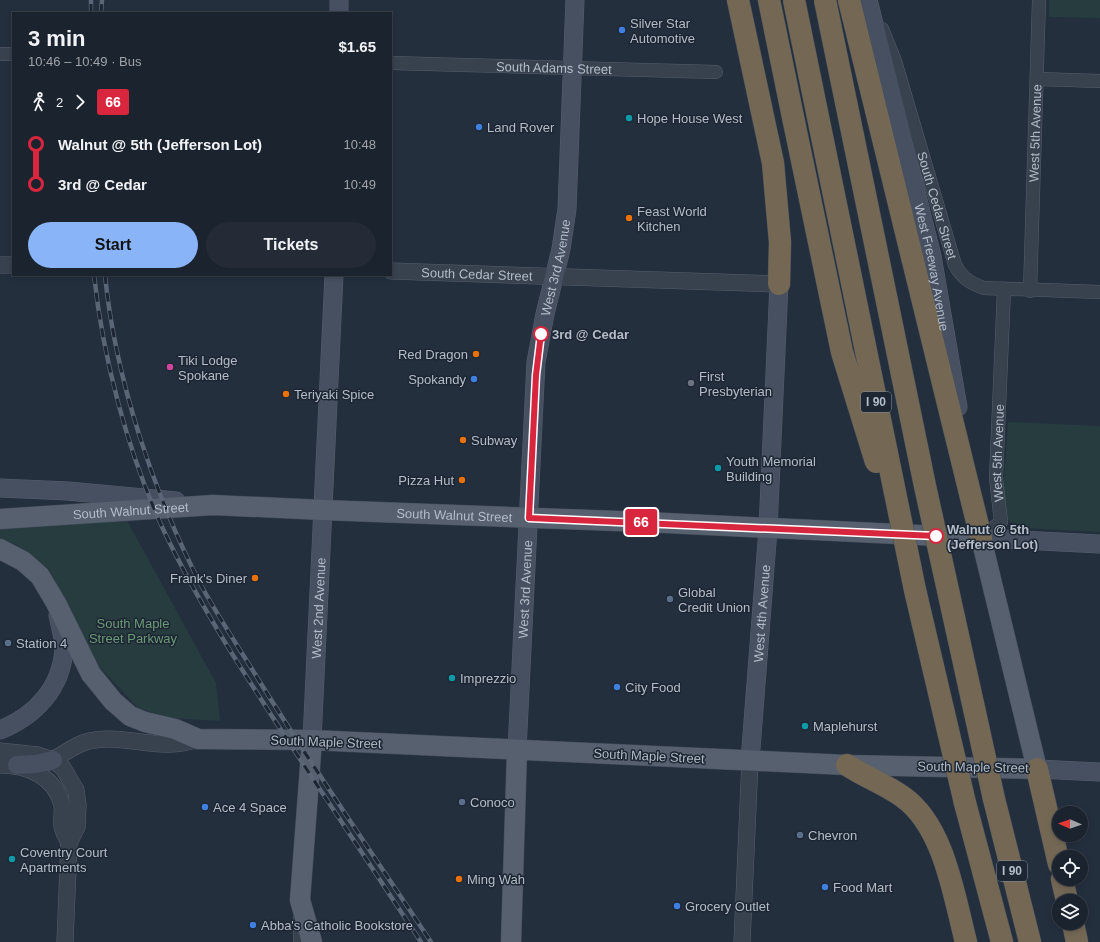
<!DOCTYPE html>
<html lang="en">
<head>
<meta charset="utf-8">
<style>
  body { margin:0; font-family:Helvetica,sans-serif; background:#242b36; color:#f1f3f6; height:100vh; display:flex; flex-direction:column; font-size:15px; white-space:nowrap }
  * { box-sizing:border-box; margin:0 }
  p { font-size:13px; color:#a0a4aa }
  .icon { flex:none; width:22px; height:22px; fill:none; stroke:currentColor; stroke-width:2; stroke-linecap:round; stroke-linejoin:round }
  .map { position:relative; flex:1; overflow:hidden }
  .drawer { position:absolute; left:12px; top:12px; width:380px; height:264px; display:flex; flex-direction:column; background:#1b232e; border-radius:0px; box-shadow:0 2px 6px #0003,0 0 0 1px #39404a }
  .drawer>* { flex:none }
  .badge { padding:0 8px; border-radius:3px; font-size:14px; line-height:26px }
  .needle { width:26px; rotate:272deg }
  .tools { position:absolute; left:1052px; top:806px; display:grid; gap:8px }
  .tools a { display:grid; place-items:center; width:36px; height:36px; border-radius:50%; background:#1b232e; box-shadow:0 2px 6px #0003,0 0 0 1px #39404a; font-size:20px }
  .map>.badge { position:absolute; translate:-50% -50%; box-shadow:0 0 0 2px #fff }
  .legs { display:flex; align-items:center; gap:6px; height:44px; padding:0 16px; font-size:13px }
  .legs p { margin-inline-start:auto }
  .overview { display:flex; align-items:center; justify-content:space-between; height:68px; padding:0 16px }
  h1 { font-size:22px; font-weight:800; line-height:30px }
  .cta { display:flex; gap:8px; margin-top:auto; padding:8px 16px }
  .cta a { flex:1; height:46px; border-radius:24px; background:#8ab4f8; color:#111; font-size:16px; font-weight:800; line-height:46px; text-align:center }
  .cta a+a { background:#242b36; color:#f1f3f6 }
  ul { padding:0 16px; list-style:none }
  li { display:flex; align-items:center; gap:14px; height:40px; font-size:15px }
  li i { display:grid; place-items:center; width:6px; height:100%; margin:0 5px; background:currentColor }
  li i::after { content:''; width:10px; height:10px; margin:-5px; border:3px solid; border-radius:50%; background:#1b232e }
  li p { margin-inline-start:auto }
  li:first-child i { background:linear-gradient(#0000 50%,currentColor 0) }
  li:last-child i { background:linear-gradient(currentColor 50%,#0000 0) }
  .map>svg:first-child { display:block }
  .green { fill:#263c3f }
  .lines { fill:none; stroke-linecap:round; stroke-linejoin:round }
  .minor-casing { stroke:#565f6c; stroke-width:14 }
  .tertiary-casing { stroke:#565f6c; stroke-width:17 }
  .secondary-casing { stroke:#565f6c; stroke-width:19 }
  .primary-casing { stroke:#414a57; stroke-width:21 }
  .motorway-casing { stroke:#434c59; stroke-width:23 }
  .minor { stroke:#38414e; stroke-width:13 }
  .tertiary { stroke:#38414e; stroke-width:16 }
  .secondary { stroke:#465061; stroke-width:18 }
  .primary { stroke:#56606e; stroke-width:20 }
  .motorway { stroke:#746855; stroke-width:22 }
  .rail-casing { stroke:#5a6575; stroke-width:4.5 }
  .rail { stroke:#1d2633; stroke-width:3; stroke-dasharray:9; stroke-linecap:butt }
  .motorway-bridge-casing { stroke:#434c59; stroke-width:23; stroke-linecap:butt }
  .motorway-bridge { stroke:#746855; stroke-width:22 }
  .line-1-casing { stroke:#fff; stroke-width:9 }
  .line-1 { stroke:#d7263d; stroke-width:6 }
  .shop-dot { fill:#3f7fe0; stroke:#1d2633; stroke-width:1.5 }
  .culture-dot { fill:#0f9aa8; stroke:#1d2633; stroke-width:1.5 }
  .food-dot { fill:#e8710a; stroke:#1d2633; stroke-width:1.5 }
  .stop-1-dot { fill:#fff; stroke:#d7263d; stroke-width:2 }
  .hotel-dot { fill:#d1479c; stroke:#1d2633; stroke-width:1.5 }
  .worship-dot { fill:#6b7280; stroke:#1d2633; stroke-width:1.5 }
  .service-dot { fill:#5c6f8a; stroke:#1d2633; stroke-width:1.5 }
  .labels { text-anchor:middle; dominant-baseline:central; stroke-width:3; stroke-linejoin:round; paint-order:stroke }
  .shield { fill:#1d2633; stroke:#878f9c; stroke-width:1 }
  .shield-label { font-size:12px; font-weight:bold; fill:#b4bcc9 }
  .poi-label { font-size:13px; fill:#b4bcc9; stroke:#1d2633; text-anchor:start }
  .street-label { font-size:13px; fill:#b4bcc9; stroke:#1d2633 }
  .stop-label { font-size:13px; font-weight:bold; fill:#b4bcc9; stroke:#1d2633; text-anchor:start }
  .park-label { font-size:13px; fill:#6b9a76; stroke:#1d2633 }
</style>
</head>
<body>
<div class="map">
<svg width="1100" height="942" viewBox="0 0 1100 942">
  <rect width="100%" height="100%" fill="#242f3e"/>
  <g class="green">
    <polygon points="1049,0 1100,0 1100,18 1049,17"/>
    <path d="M1008 422 1100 426V532L1022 528C1010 524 1006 520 1002 508Z"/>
    <polygon points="125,517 216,683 220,721 170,718 138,708 99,666 49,569 15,544 0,539 0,526"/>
  </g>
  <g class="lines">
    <g class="minor-casing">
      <g id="minor">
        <path id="s1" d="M882 29 895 61 955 265C962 278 970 283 984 288L1100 292"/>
        <polyline points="0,54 13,54"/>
        <path id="s2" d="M391 63 716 72"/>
        <polyline points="1037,79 1100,81"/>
        <path id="s3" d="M1030 291 1039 0"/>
        <path id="s4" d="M981 538 1001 522 996 478 1004 290"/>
        <polyline points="300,942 300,918"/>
      </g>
    </g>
    <g class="tertiary-casing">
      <g id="tertiary">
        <polyline points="0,265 13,265"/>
        <path id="s5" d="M391 271 779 284"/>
        <polyline points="0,751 38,755 53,760 63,768 76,790 78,805 77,827 69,843 65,942"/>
        <path d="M53 760C65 753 76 744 89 741 127 733 159 753 198 739"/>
        <path d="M0 765C27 765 55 776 62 805 63 812 61 819 62 826 63 832 67 838 69 843"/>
        <polyline points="742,942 750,761"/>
      </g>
    </g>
    <g class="secondary-casing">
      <g id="secondary">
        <path id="s6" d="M868 0 932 256 958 407"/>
        <polyline points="339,13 339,0"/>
        <polyline points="0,488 68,491 176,501"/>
        <polyline points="979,525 981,538 1100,544"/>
        <path d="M0 730C35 716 62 688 64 648 64 638 60 626 58 615"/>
        <path id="s7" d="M312 740 334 275"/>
        <path id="s8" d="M517 750 536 362 545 314 561 249 567 209 575 0"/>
        <path id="s9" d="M750 761 768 529 779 284"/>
        <polyline points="17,765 36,764 53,760"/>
        <polyline points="1037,769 1100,772"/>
      </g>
    </g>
    <g class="primary-casing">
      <g id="primary">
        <path id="s10" d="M0 519 213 505 323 510 645 522 981 538 1037 769 847 765 312 740 198 739 175 729 145 722 130 716 113 701 91 674 56 603 40 576 23 561 0 549"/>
        <polyline points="312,740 300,900 312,942"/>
        <polyline points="511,942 517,750"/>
      </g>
    </g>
    <g class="motorway-casing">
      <g id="motorway">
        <polyline points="738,0 773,163 780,242 779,284"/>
        <polyline points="769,0 794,122"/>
        <polyline points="849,0 981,538"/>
        <path d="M847 765C865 777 885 784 903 797 944 826 954 896 966 942"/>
        <polyline points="1037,769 1059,864"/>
        <polyline points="994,799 1030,942"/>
        <polyline points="965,803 1002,942"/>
        <polyline points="1062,879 1067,901"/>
        <polyline points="1073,923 1077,942"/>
      </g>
    </g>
    <use href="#minor" class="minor"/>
    <use href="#tertiary" class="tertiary"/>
    <use href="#secondary" class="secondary"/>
    <use href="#primary" class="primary"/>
    <use href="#motorway" class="motorway"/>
    <g class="rail-casing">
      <g id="rail">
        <polyline points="91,13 91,0"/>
        <polyline points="101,13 102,0"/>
        <path d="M94 275C103 359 128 453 163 529 200 607 247 678 294 750 336 814 379 878 421 942"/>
        <path d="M105 275C115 378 154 495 202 587 218 616 237 645 255 674 311 765 372 853 431 942"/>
      </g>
    </g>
    <use href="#rail" class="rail"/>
    <g class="motorway-bridge-casing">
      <g id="motorway-bridge">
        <polyline points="794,0 915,590 965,803"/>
        <polyline points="825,0 925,486 994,799"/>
        <polyline points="794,122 842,352 876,462"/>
      </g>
    </g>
    <use href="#motorway-bridge" class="motorway-bridge"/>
  </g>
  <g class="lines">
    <g class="line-1-casing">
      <polyline id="line-1" points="541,334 536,375 529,518 936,536"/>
    </g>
    <use href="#line-1" class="line-1"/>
  </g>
  <g class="shop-dot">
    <circle cx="622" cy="30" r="4"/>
    <circle cx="479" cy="127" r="4"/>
    <circle cx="474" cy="379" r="4"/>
    <circle cx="617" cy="687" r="4"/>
    <circle cx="205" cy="807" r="4"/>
    <circle cx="825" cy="887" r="4"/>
    <circle cx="677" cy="906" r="4"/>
    <circle cx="253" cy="925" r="4"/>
  </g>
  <g class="culture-dot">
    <circle cx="629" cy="118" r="4"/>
    <circle cx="718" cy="468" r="4"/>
    <circle cx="452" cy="678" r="4"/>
    <circle cx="805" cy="726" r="4"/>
    <circle cx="12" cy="859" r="4"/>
  </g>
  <g class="food-dot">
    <circle cx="629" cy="218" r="4"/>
    <circle cx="476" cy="354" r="4"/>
    <circle cx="286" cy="394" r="4"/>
    <circle cx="463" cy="440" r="4"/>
    <circle cx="462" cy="480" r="4"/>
    <circle cx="255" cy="578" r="4"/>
    <circle cx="459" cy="879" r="4"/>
  </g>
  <g class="stop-1-dot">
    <circle cx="541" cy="334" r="7"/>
    <circle cx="936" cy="536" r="7"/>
  </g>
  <circle class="hotel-dot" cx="170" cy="367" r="4"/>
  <circle class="worship-dot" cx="691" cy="383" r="4"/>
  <g class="service-dot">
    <circle cx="670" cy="599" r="4"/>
    <circle cx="8" cy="643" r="4"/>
    <circle cx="462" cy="802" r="4"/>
    <circle cx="800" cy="835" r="4"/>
  </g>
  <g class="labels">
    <g class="shield">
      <rect x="861" y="392" width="30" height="20" rx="3"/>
      <rect x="997" y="861" width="30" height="20" rx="3"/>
    </g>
    <g class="shield-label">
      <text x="876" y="402">I 90</text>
      <text x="1012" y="871">I 90</text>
    </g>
    <g class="poi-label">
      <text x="630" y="23">Silver Star<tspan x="630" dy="15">Automotive</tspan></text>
      <text x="637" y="118">Hope House West</text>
      <text x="487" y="127">Land Rover</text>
      <text x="637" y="211">Feast World<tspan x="637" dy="15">Kitchen</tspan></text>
      <text x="468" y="354" text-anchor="end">Red Dragon</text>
      <text x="178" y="360">Tiki Lodge<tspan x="178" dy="15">Spokane</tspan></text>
      <text x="699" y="376">First<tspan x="699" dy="15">Presbyterian</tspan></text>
      <text x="466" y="379" text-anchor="end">Spokandy</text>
      <text x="294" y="394">Teriyaki Spice</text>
      <text x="471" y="440">Subway</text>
      <text x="726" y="461">Youth Memorial<tspan x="726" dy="15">Building</tspan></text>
      <text x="454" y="480" text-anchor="end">Pizza Hut</text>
      <text x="247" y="578" text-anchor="end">Frank's Diner</text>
      <text x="678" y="592">Global<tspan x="678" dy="15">Credit Union</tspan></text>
      <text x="16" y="643">Station 4</text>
      <text x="460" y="678">Imprezzio</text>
      <text x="625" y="687">City Food</text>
      <text x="813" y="726">Maplehurst</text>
      <text x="470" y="802">Conoco</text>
      <text x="213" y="807">Ace 4 Space</text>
      <text x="808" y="835">Chevron</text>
      <text x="20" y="852">Coventry Court<tspan x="20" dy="15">Apartments</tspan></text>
      <text x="467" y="879">Ming Wah</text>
      <text x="833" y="887">Food Mart</text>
      <text x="685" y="906">Grocery Outlet</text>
      <text x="261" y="925">Abba's Catholic Bookstore</text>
    </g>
    <g class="street-label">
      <text stroke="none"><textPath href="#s2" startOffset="163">South Adams Street</textPath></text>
      <text stroke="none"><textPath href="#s3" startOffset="158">West 5th Avenue</textPath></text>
      <text stroke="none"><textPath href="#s1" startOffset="185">South Cedar Street</textPath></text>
      <text stroke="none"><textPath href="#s8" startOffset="485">West 3rd Avenue</textPath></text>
      <text stroke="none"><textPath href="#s6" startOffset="275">West Freeway Avenue</textPath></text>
      <text stroke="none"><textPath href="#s5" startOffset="86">South Cedar Street</textPath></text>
      <text stroke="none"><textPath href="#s4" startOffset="95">West 5th Avenue</textPath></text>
      <text stroke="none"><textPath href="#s10" startOffset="131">South Walnut Street</textPath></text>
      <text stroke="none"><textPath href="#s10" startOffset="455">South Walnut Street</textPath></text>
      <text stroke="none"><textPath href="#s8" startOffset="161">West 3rd Avenue</textPath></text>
      <text stroke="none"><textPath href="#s7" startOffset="132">West 2nd Avenue</textPath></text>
      <text stroke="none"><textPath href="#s9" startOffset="148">West 4th Avenue</textPath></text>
      <text transform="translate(326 742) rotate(2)">South Maple Street</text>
      <text transform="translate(649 756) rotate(3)">South Maple Street</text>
      <text transform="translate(973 767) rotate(1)">South Maple Street</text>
    </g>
    <g class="stop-label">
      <text x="552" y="334">3rd @ Cedar</text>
      <text x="947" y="529">Walnut @ 5th<tspan x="947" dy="15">(Jefferson Lot)</tspan></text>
    </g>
    <g class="park-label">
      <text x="133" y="623">South Maple<tspan x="133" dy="15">Street Parkway</tspan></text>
    </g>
  </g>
</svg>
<div class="tools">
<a><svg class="needle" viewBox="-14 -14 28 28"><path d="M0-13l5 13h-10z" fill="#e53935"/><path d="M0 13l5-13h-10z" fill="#a0a4aa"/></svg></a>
<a><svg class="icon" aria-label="locate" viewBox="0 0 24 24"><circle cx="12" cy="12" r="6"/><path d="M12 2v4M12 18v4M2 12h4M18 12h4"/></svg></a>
<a><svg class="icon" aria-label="layers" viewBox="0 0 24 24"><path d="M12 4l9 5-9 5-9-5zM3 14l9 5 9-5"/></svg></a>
</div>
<b class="badge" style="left:641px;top:522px;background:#d7263d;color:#fff">66</b>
<section class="drawer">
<div class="overview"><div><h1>3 min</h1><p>10:46 – 10:49 · Bus</p></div><b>$1.65</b></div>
<div class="legs"><svg class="icon" aria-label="walk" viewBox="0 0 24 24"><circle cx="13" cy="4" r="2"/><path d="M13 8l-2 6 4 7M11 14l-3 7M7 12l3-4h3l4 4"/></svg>2<svg class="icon" aria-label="forward" viewBox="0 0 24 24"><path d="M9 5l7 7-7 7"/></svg><b class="badge" style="background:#d7263d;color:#fff">66</b></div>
<ul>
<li><i style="color:#d7263d"></i><b>Walnut @ 5th (Jefferson Lot)</b><p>10:48</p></li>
<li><i style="color:#d7263d"></i><b>3rd @ Cedar</b><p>10:49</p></li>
</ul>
<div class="cta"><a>Start</a><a>Tickets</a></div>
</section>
</div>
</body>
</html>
